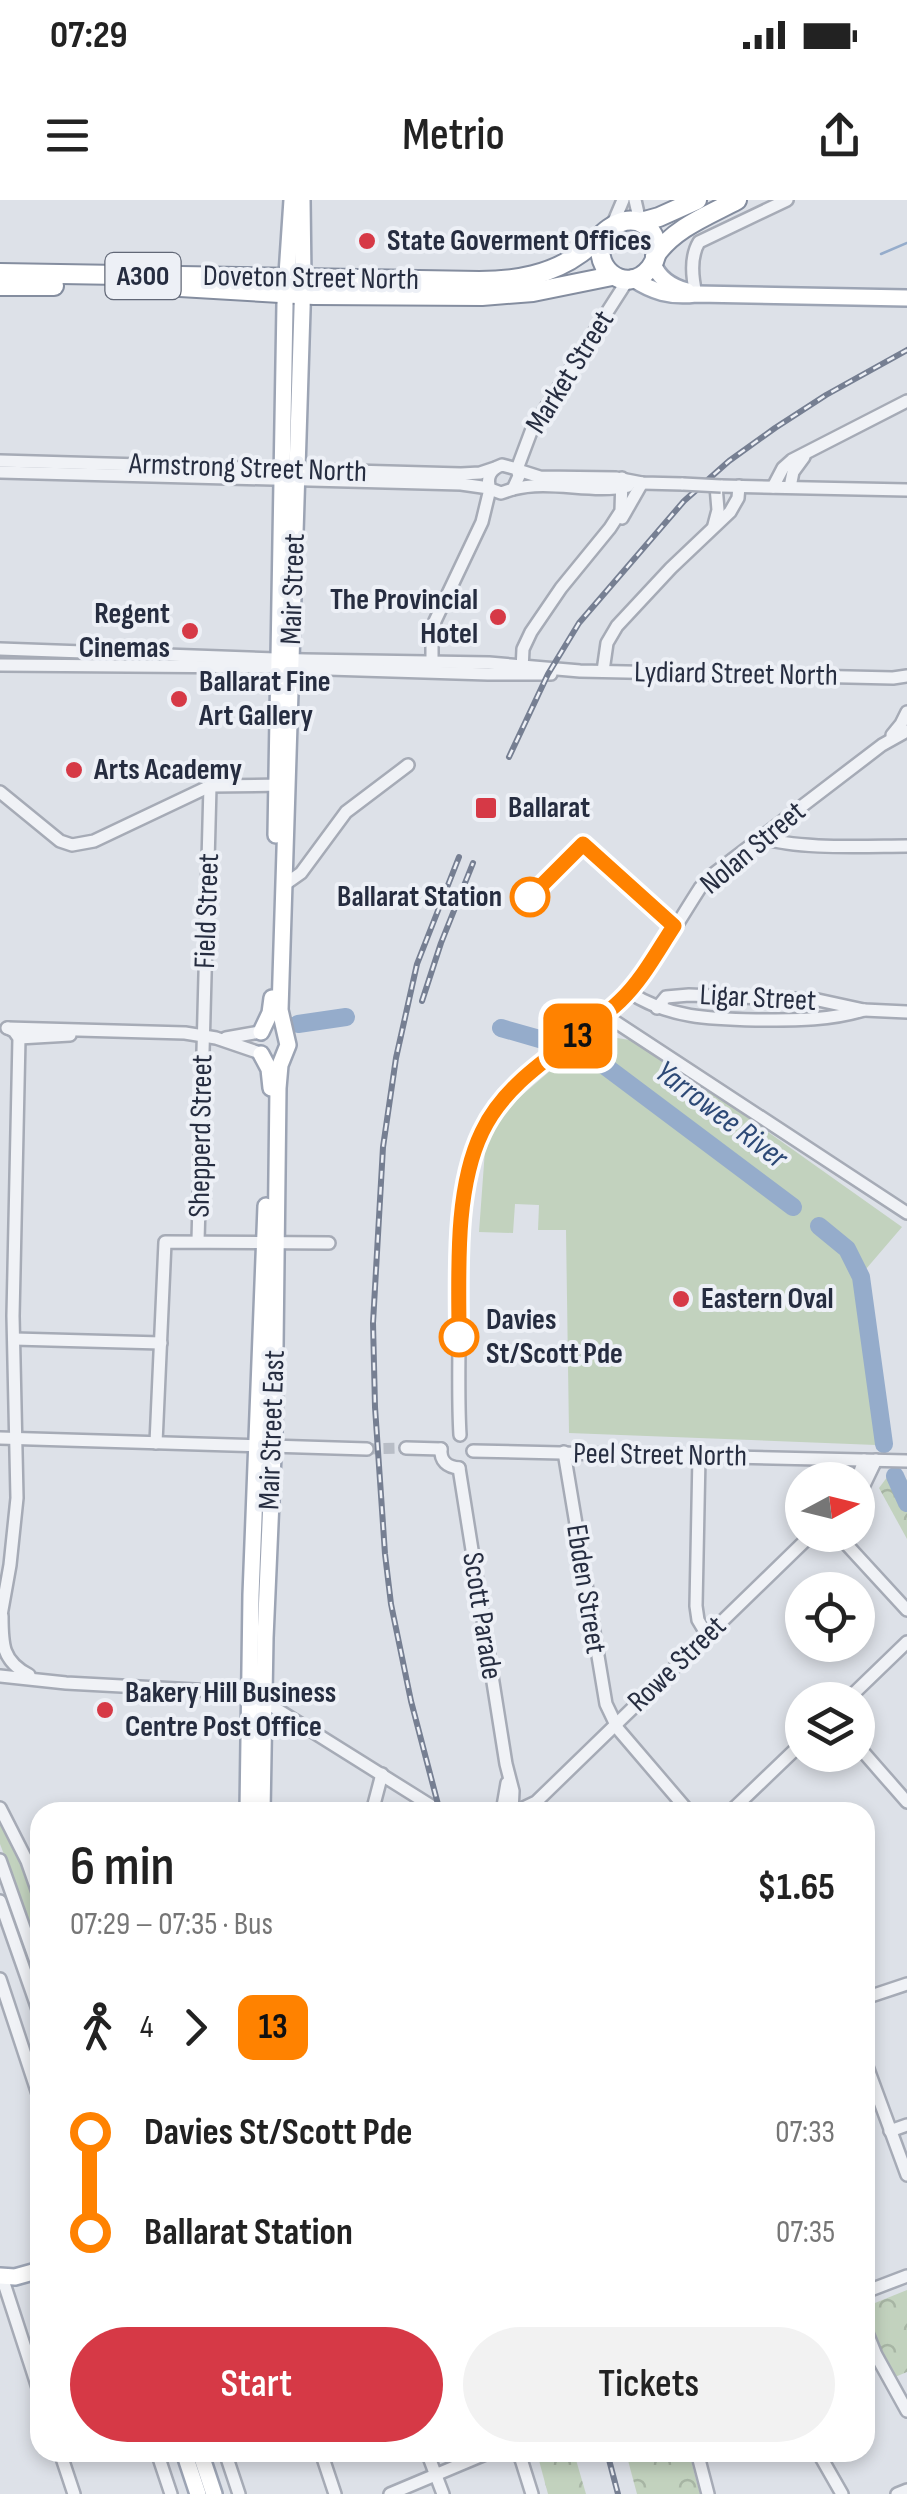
<!DOCTYPE html>
<html lang="en">
<head>
<meta charset="utf-8">
<style>
  body { margin:0; font-family:"Sofia Sans Condensed",sans-serif; background:#f2f2f2; color:#222; height:100vh; display:flex; flex-direction:column; font-size:38px; white-space:nowrap }
  * { box-sizing:border-box; margin:0 }
  p { font-size:32px; color:#767676 }
  .icon { flex:none; width:55px; height:55px; fill:none; stroke:currentColor; stroke-width:2; stroke-linecap:round; stroke-linejoin:round }
  .map { position:relative; flex:1; overflow:hidden }
  .drawer { position:absolute; left:30px; top:1602px; width:845px; height:660px; display:flex; flex-direction:column; background:#fff; border-radius:30px; box-shadow:0 5px 15px #0003 }
  .drawer>* { flex:none }
  .badge { padding:0 20px; border-radius:15px; font-size:35px; line-height:65px }
  .needle { width:65px; rotate:83deg }
  .controls { position:absolute; left:785px; top:1262px; display:grid; gap:20px }
  .controls a { display:grid; place-items:center; width:90px; height:90px; border-radius:50%; background:#fff; box-shadow:0 5px 15px #0003; font-size:50px }
  .map>.badge { position:absolute; translate:-50% -50%; box-shadow:0 0 0 5px #fff }
  .legs { display:flex; align-items:center; gap:15px; height:110px; padding:0 40px; font-size:32px }
  .legs p { margin-inline-start:auto }
  .overview { display:flex; align-items:center; justify-content:space-between; height:170px; padding:0 40px }
  h1 { font-size:55px; font-weight:600; line-height:75px }
  .primary-button { display:flex; gap:20px; margin-top:auto; padding:20px 40px }
  .primary-button a { flex:1; height:115px; border-radius:60px; background:#d63946; color:#fff; font-size:40px; font-weight:600; line-height:115px; text-align:center }
  .primary-button a+a { background:#f2f2f2; color:#222 }
  ul { padding:0 40px; list-style:none }
  li { display:flex; align-items:center; gap:35px; height:100px; font-size:38px }
  li i { display:grid; place-items:center; width:15px; height:100%; margin:0 12px; background:currentColor }
  li i::after { content:''; width:25px; height:25px; margin:-12px; border:8px solid; border-radius:50%; background:#fff }
  li p { margin-inline-start:auto }
  li:first-child i { background:linear-gradient(#0000 50%,currentColor 0) }
  li:last-child i { background:linear-gradient(currentColor 50%,#0000 0) }
  .status { display:flex; justify-content:space-between; align-items:center; height:70px; padding:0 50px; background:#fff; direction:ltr }
  .status svg { height:28px; fill:currentColor }
  header { display:flex; justify-content:space-between; align-items:center; height:130px; padding:0 40px; background:#fff; font-size:45px; font-weight:600 }
  .map>svg:first-child { display:block }
  .grass { fill:#c2d2be }
  .park { fill:url(#park-crowns) }
  .lines { fill:none; stroke-linecap:round; stroke-linejoin:round }
  .stream { stroke:#95accb; stroke-width:2.5 }
  .river { stroke:#95accb; stroke-width:18 }
  .minor-tunnel { stroke:#b8bdc6; stroke-width:11; stroke-dasharray:11 5.5; stroke-linecap:butt }
  .minor-casing { stroke:#a6abb6; stroke-width:16 }
  .major-casing { stroke:#9ca4b4; stroke-width:20 }
  .highway-casing { stroke:#848d9f; stroke-width:22 }
  .minor { stroke:#f0f2f6; stroke-width:11 }
  .major { stroke:#fff; stroke-width:15 }
  .highway { stroke:#fff; stroke-width:18 }
  .rail-casing { stroke:#767f92; stroke-width:6 }
  .rail { stroke:#edf0f6; stroke-width:2.5; stroke-dasharray:8; stroke-linecap:butt }
  .minor-bridge-casing { stroke:#a6abb6; stroke-width:16; stroke-linecap:butt }
  .minor-bridge { stroke:#f0f2f6; stroke-width:11 }
  .line-1-casing { stroke:#fff; stroke-width:22 }
  .line-1 { stroke:#ff8200; stroke-width:15 }
  .poi-dot { fill:#d63946; stroke:#edf0f6; stroke-width:4 }
  .stop-1-dot { fill:#fff; stroke:#ff8200; stroke-width:5 }
  .labels { text-anchor:middle; dominant-baseline:central; stroke-width:8; stroke-linejoin:round; paint-order:stroke }
  .shield { fill:#edf0f6; stroke:#626877; stroke-width:2.5 }
  .shield-label { font-size:28px; font-weight:bold; fill:#262d40 }
  .poi-label { font-size:30px; font-weight:bold; fill:#262d40; stroke:#edf0f6; text-anchor:start }
  .street-label { font-size:30px; fill:#262d40; stroke:#edf0f6 }
  .stop-label { font-size:30px; font-weight:bold; fill:#262d40; stroke:#edf0f6; text-anchor:end }
  .water-label { font-size:32px; font-style:italic; fill:#2d4976; stroke:#edf0f6 }
</style>
</head>
<body>
<div class="status"><b>07:29</b><svg viewBox="0 0 49 12"><path d="M0 12V9h3v3zM5 12V6h3v6zM10 12V3h3v9zM15 12V0h3v12zM26 1h20v11H26zM47 4h2v5h-2z"/></svg></div>
<header><svg class="icon" aria-label="menu" viewBox="0 0 24 24"><path d="M4 6h16M4 12h16M4 18h16"/></svg>Metrio<svg class="icon" aria-label="share" viewBox="0 0 24 24"><path d="M12 15V3M7 8l5-5 5 5M5 13v7h14v-7"/></svg></header>
<div class="map">
<svg width="907" height="2294" viewBox="0 0 907 2294">
  <defs>
    <pattern id="park-crowns" width="20" height="18" patternUnits="userSpaceOnUse" patternTransform="scale(2.5)"><rect width="20" height="18" fill="#c2d2be"/><path d="M2 6a3 3 0 1 1 6 0M12 15a3 3 0 1 1 6 0" fill="none" stroke="#a7b5a4"/></pattern>
  </defs>
  <rect width="100%" height="100%" fill="#dde1e8"/>
  <g class="grass">
    <polygon points="604,836 630,840 717,896 902,1027 854,1083 876,1245 569,1233 566,1030 538,1030 539,1005 515,1004 513,1033 479,1032 485,950 495,924 521,896 580,845"/>
    <polygon points="0,1622 22,1664 40,1715 40,1748 0,1644"/>
  </g>
  <g class="park">
    <polygon points="899,1273 907,1280 907,1339 879,1288 888,1276"/>
    <polygon points="907,2090 907,2172 895,2177 881,2152 865,2107"/>
    <polygon points="537,2253 574,2253 586,2294 548,2294"/>
    <polygon points="626,2253 689,2253 700,2294 637,2294"/>
  </g>
  <g class="lines">
    <polyline class="stream" points="881,54 907,43"/>
    <g class="river">
      <polyline points="298,824 346,817"/>
      <polyline points="501,828 550,842 601,863 793,1007"/>
      <polyline points="819,1026 847,1049 861,1077 884,1244"/>
      <polyline points="895,1276 907,1303"/>
    </g>
    <polyline class="minor-tunnel" points="367,1249 406,1248"/>
    <g class="minor-casing">
      <g id="minor">
        <polyline points="635,0 640,22"/>
        <polyline points="612,26 623,0"/>
        <path d="M696 94C692 77 690 57 699 42L787 0"/>
        <polyline points="0,261 461,274 480,273 495,268"/>
        <path d="M502 265 517 269 519 276 513 289 501 293 490 289C486 278 490 269 502 265Z"/>
        <polyline points="517,269 532,229 629,78"/>
        <polyline points="518,270 540,277 616,278 642,283 683,284"/>
        <polyline points="0,272 461,284 489,288"/>
        <polyline points="721,286 907,290"/>
        <polyline points="773,287 783,268 792,260 907,201"/>
        <polyline points="790,287 793,272 804,257"/>
        <path d="M513 289C550 279 591 294 628 286"/>
        <polyline points="622,318 642,283"/>
        <polyline points="714,325 718,310 716,286"/>
        <polyline points="0,449 305,460 489,463 580,471 893,478 907,476"/>
        <polyline points="0,465 265,467 488,474 551,474"/>
        <polyline points="432,468 432,441 435,421 482,322 490,289"/>
        <polyline points="522,470 523,449 531,432 561,388 610,328 621,311 622,278"/>
        <polyline points="603,471 607,443 617,426 671,368 730,312 738,298 739,286"/>
        <polyline points="892,535 901,524 907,512"/>
        <polyline points="0,592 60,641 72,645 94,641 210,586 285,585"/>
        <path d="M761 637C796 650 868 646 907 646"/>
        <polyline points="284,685 301,673 346,612 408,565"/>
        <path d="M629 792C668 818 711 819 756 820 795 820 826 821 864 810"/>
        <polyline points="657,808 666,797 689,795 818,800 864,810 907,812"/>
        <polyline points="605,815 907,1013"/>
        <polyline points="7,828 185,833 216,838 260,853"/>
        <polyline points="19,838 70,835"/>
        <polyline points="226,838 260,832"/>
        <polyline points="198,1041 210,586"/>
        <polyline points="14,1139 161,1143"/>
        <path d="M460 1235C458 1202 459 1169 459 1135 459 1069 453 975 490 918 521 868 579 841 620 801 651 771 676 725 700 688L712 675 882 545 907 531"/>
        <polyline points="0,1238 367,1249"/>
        <polyline points="156,1243 165,1042 329,1043"/>
        <polyline points="406,1248 441,1249"/>
        <path d="M441 1249C440 1261 447 1267 459 1268"/>
        <polyline points="473,1251 907,1261"/>
        <polyline points="564,1252 606,1504 618,1529 689,1612"/>
        <polyline points="699,1256 696,1406 698,1420 707,1435"/>
        <polyline points="459,1268 506,1564 513,1591 512,1612"/>
        <polyline points="857,1280 864,1260"/>
        <polyline points="858,1293 864,1285 876,1260"/>
        <polyline points="838,1335 907,1410"/>
        <path d="M2 1416C2 1444 2 1461 29 1475"/>
        <polyline points="0,1421 10,1365 17,1298 13,1116 19,838 14,831 8,828"/>
        <polyline points="0,1476 66,1483 251,1493 441,1612"/>
        <polyline points="847,1500 907,1442"/>
        <polyline points="858,1546 907,1602"/>
        <polyline points="0,1608 27,1661 40,1698"/>
        <polyline points="372,1612 382,1574"/>
        <polyline points="502,1612 507,1583"/>
        <polyline points="515,1612 536,1602 811,1335"/>
        <polyline points="730,1612 802,1543"/>
        <polyline points="0,1660 40,1773"/>
        <polyline points="0,1701 40,1815"/>
        <polyline points="0,1779 40,1900"/>
        <polyline points="865,1798 907,1784"/>
        <polyline points="865,1861 907,1975"/>
        <polyline points="890,1931 907,1925"/>
        <polyline points="2,2077 40,2194"/>
        <polyline points="865,2092 907,2076"/>
        <polyline points="865,2128 876,2155 907,2211"/>
        <polyline points="60,2252 74,2294"/>
        <polyline points="157,2252 171,2294"/>
        <polyline points="225,2252 239,2294"/>
        <polyline points="321,2252 335,2294"/>
        <polyline points="427,2252 443,2294"/>
        <polyline points="516,2252 521,2259 532,2294"/>
        <polyline points="697,2252 708,2294"/>
        <polyline points="818,2252 842,2294"/>
        <polyline points="390,2294 490,2252"/>
        <polyline points="897,2294 907,2290"/>
      </g>
    </g>
    <g class="major-casing">
      <g id="major">
        <path d="M653 63C658 78 672 87 687 91"/>
        <path d="M632 78C653 92 670 97 696 94L907 98"/>
        <polyline points="276,635 285,104 292,0"/>
        <polyline points="261,832 270,813 272,798"/>
        <polyline points="261,854 269,869 271,888"/>
        <polyline points="248,1612 251,1395 266,1006"/>
        <polyline points="262,1612 265,1438 274,1232 278,888 280,865 288,845 280,810 303,78 302,0"/>
        <polyline points="0,2076 15,2077 40,2070"/>
        <polyline points="184,2252 198,2294"/>
        <polyline points="200,2252 214,2294"/>
      </g>
    </g>
    <g class="highway-casing">
      <g id="highway">
        <polyline points="641,22 659,17 697,0"/>
        <path d="M655 56C674 28 709 15 737 0"/>
        <path d="M0 73 479 81C516 81 551 75 581 53 596 42 607 25 625 21 651 16 666 48 650 68 626 98 584 65 607 30"/>
        <polyline points="0,86 54,86"/>
        <polyline points="180,87 314,95 482,96 533,92 612,76"/>
      </g>
    </g>
    <use href="#minor" class="minor"/>
    <use href="#major" class="major"/>
    <use href="#highway" class="highway"/>
    <g class="rail-casing">
      <g id="rail">
        <polyline points="509,557 548,474 579,423 684,301 729,261 775,228 826,195 907,150"/>
        <polyline points="422,801 441,743 473,663"/>
        <polyline points="440,1612 411,1501 391,1404 385,1354 375,1207 373,1123 383,947 396,858 417,764 459,657"/>
        <polyline points="607,2252 618,2294"/>
      </g>
    </g>
    <use href="#rail" class="rail"/>
    <g class="minor-bridge-casing">
      <polyline id="minor-bridge" points="683,284 721,286"/>
    </g>
    <use href="#minor-bridge" class="minor-bridge"/>
  </g>
  <g class="lines">
    <g class="line-1-casing">
      <path id="line-1" d="M459 1137C459 1074 454 990 482 932 509 874 575 844 620 801 642 780 657 752 674 726L583 644 530 697"/>
    </g>
    <use href="#line-1" class="line-1"/>
  </g>
  <g class="poi-dot">
    <circle cx="367" cy="41" r="10"/>
    <circle cx="498" cy="417" r="10"/>
    <circle cx="190" cy="431" r="10"/>
    <circle cx="179" cy="499" r="10"/>
    <circle cx="74" cy="570" r="10"/>
    <rect x="474" y="596" width="24" height="24" rx="5"/>
    <circle cx="681" cy="1099" r="10"/>
    <circle cx="105" cy="1510" r="10"/>
  </g>
  <g class="stop-1-dot">
    <circle cx="530" cy="697" r="18"/>
    <circle cx="459" cy="1137" r="18"/>
  </g>
  <g class="labels">
    <rect class="shield" x="105.5" y="53" width="75" height="46" rx="8"/>
    <g class="shield-label">
      <text x="143" y="76">A300</text>
    </g>
    <g class="poi-label">
      <text x="387" y="41">State Goverment Offices</text>
      <text x="478" y="400" text-anchor="end">The Provincial<tspan x="478" dy="34">Hotel</tspan></text>
      <text x="170" y="414" text-anchor="end">Regent<tspan x="170" dy="34">Cinemas</tspan></text>
      <text x="199" y="482">Ballarat Fine<tspan x="199" dy="34">Art Gallery</tspan></text>
      <text x="94" y="570">Arts Academy</text>
      <text x="508" y="608">Ballarat</text>
      <text x="701" y="1099">Eastern Oval</text>
      <text x="125" y="1493">Bakery Hill Business<tspan x="125" dy="34">Centre Post Office</tspan></text>
    </g>
    <g class="street-label">
      <text transform="translate(311 78) rotate(1)">Doveton Street North</text>
      <text transform="translate(570 172) rotate(-58)">Market Street</text>
      <text transform="translate(248 268) rotate(2)">Armstrong Street North</text>
      <text transform="translate(293 389) rotate(-88)">Mair Street</text>
      <text transform="translate(736 474) rotate(1)">Lydiard Street North</text>
      <text transform="translate(753 648) rotate(-40)">Nolan Street</text>
      <text transform="translate(207 711) rotate(-88)">Field Street</text>
      <text transform="translate(758 798) rotate(3)">Ligar Street</text>
      <text transform="translate(201 936) rotate(-89)">Shepperd Street</text>
      <text transform="translate(272 1230) rotate(-88)">Mair Street East</text>
      <text transform="translate(660 1255) rotate(1)">Peel Street North</text>
      <text transform="translate(586 1389) rotate(81)">Ebden Street</text>
      <text transform="translate(482 1416) rotate(81)">Scott Parade</text>
      <text transform="translate(677 1464) rotate(-44)">Rowe Street</text>
    </g>
    <g class="stop-label">
      <text x="502" y="697">Ballarat Station</text>
      <text x="486" y="1120" text-anchor="start">Davies<tspan x="486" dy="34">St/Scott Pde</tspan></text>
    </g>
    <g class="water-label">
      <text transform="translate(721 915) rotate(37)">Yarrowee River</text>
    </g>
  </g>
</svg>
<div class="controls">
<a><svg class="needle" viewBox="-14 -14 28 28"><path d="M0-13l5 13h-10z" fill="#e53935"/><path d="M0 13l5-13h-10z" fill="#767676"/></svg></a>
<a><svg class="icon" aria-label="locate" viewBox="0 0 24 24"><circle cx="12" cy="12" r="6"/><path d="M12 2v4M12 18v4M2 12h4M18 12h4"/></svg></a>
<a><svg class="icon" aria-label="layers" viewBox="0 0 24 24"><path d="M12 4l9 5-9 5-9-5zM3 14l9 5 9-5"/></svg></a>
</div>
<b class="badge" style="left:578px;top:836px;background:#ff8200;color:#111">13</b>
<section class="drawer">
<div class="overview"><div><h1>6 min</h1><p>07:29 – 07:35 · Bus</p></div><b>$1.65</b></div>
<div class="legs"><svg class="icon" aria-label="walk" viewBox="0 0 24 24"><circle cx="13" cy="4" r="2"/><path d="M13 8l-2 6 4 7M11 14l-3 7M7 12l3-4h3l4 4"/></svg>4<svg class="icon" aria-label="forward" viewBox="0 0 24 24"><path d="M9 5l7 7-7 7"/></svg><b class="badge" style="background:#ff8200;color:#111">13</b></div>
<ul>
<li><i style="color:#ff8200"></i><b>Davies St/Scott Pde</b><p>07:33</p></li>
<li><i style="color:#ff8200"></i><b>Ballarat Station</b><p>07:35</p></li>
</ul>
<div class="primary-button"><a>Start</a><a>Tickets</a></div>
</section>
</div>
</body>
</html>
